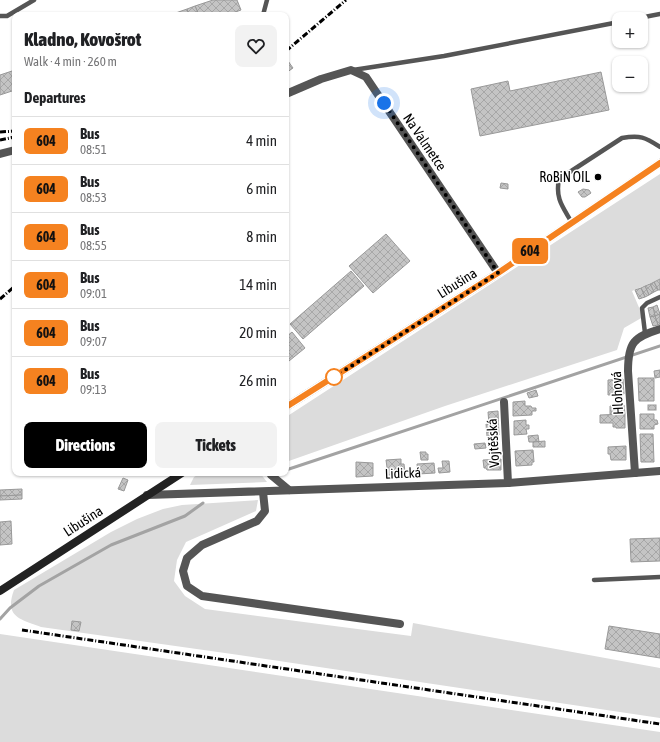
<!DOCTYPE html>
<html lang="en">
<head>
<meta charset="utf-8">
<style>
  body { margin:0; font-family:"Asap Condensed",sans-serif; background:#f2f2f2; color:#202124; height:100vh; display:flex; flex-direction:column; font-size:15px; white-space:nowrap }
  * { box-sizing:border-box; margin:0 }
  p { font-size:13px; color:#757577 }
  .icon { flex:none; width:22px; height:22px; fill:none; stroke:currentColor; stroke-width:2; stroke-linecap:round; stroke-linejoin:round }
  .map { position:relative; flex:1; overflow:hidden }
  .details { position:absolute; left:12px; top:12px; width:277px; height:464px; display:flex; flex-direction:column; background:#fff; border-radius:8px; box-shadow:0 1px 3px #0004 }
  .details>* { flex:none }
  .badge { padding:0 8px; border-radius:6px; font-size:14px; line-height:26px }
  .tools { position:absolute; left:612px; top:12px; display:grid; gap:8px }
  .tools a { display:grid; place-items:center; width:36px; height:36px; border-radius:8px; background:#fff; box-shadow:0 1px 3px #0004; font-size:20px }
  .you { position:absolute; width:20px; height:20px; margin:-10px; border:3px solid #fff; border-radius:50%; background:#1a73e8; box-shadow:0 0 0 6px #1a73e833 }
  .map>.badge { position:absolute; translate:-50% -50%; box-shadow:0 0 0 2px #fff }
  h2 { padding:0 12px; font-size:15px; line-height:36px }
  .round { display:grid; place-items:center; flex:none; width:42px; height:42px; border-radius:8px; background:#f2f2f2 }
  .overview { display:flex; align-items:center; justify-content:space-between; height:68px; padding:0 12px }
  h1 { font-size:19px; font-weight:800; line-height:30px }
  .button { display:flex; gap:8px; margin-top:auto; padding:8px 12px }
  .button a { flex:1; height:46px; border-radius:8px; background:#000; color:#fff; font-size:16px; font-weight:800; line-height:46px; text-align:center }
  .button a+a { background:#f2f2f2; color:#202124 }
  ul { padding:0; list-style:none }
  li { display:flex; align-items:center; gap:12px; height:48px; padding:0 12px; border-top:1px solid #e0e0e0 }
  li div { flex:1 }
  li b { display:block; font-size:15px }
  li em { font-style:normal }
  li .badge { min-width:44px; font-weight:700; text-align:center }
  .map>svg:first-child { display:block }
  .green { fill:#dcdcdc }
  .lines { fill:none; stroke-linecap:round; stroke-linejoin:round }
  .stream { stroke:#a3a3a3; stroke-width:3 }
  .building { fill:url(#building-cross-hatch); stroke:#999 }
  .lane { stroke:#555; stroke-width:4.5 }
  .street { stroke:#555; stroke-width:8 }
  .secondary { stroke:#222; stroke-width:8 }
  .rail { stroke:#000; stroke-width:3; stroke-dasharray:6 2 1 2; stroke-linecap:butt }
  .line-casing { stroke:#fff; stroke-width:9 }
  .line { stroke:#f58220; stroke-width:6 }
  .walk { stroke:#000; stroke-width:4; stroke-dasharray:0 7.2 }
  .poi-dot { fill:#000; stroke:#fff; stroke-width:1.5 }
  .stop-dot { fill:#fff; stroke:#f58220; stroke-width:2 }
  .labels { text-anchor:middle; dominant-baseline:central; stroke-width:3; stroke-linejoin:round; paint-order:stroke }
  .street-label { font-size:14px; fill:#000; stroke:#fff }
  .poi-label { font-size:14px; fill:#000; stroke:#fff; text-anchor:end }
</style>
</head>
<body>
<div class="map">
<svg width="660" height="742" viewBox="0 0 660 742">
  <defs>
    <pattern id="building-cross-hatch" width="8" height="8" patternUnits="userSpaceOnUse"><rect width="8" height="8" fill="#c4c4c4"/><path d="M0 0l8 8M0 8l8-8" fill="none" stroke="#a7a7a7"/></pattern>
  </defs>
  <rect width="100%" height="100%" fill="#fff"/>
  <g class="green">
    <polygon points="660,174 660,279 632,291 643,317 624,328 617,350 445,406 286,462 286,417"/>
    <polygon points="201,473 260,473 267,482 190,485 194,477"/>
    <path d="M258 500 256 511 186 542 177 560 174 581 185 596 205 609 411 636 413 623 660 668V718L232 654 41 627C20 619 4 617 14 590L111 532 137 519 163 509 182 505Z"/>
    <polygon points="0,634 660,732 660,742 0,742"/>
  </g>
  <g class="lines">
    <g class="stream">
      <polyline points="286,470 660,346"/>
      <polyline points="0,619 10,608 39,586 111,545 185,516 203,503"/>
    </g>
  </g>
  <g class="building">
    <polygon points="213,0 237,0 241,10 227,15 199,15 195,6"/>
    <polygon points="195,6 199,15 189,15 187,9"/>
    <polygon points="187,9 189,15 170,15"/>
    <polygon points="288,61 293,68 286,73 286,62"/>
    <polygon points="15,70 15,90 0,95 0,75"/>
    <polygon points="601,72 609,110 480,136 471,89 508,81 510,91"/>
    <polygon points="501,183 508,184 508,189 500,188"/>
    <polygon points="583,189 589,190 591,193 585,197 582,197 578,192"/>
    <polygon points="386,234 410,261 373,293 349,266"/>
    <polygon points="351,271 364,286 303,339 290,324"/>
    <polygon points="660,279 660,290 658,290 654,282"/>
    <polygon points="654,282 658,290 654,292 650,284"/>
    <polygon points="650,284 654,292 649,295 645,286"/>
    <polygon points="645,286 649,295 645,297 641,288"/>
    <polygon points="641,288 645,297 639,299 635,290"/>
    <polygon points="657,305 660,314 655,316 653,307"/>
    <polygon points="653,307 655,316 650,317 648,308"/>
    <polygon points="660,314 660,324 658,325 655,316"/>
    <polygon points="655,316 658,325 653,326 650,317"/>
    <polygon points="292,332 305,348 289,361 286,357 286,337"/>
    <polygon points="660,370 660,377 655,378 654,371"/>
    <polygon points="638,378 654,378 654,401 639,401"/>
    <polygon points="623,379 624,394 608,395 608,380"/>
    <polygon points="536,390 538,396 529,398 527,393"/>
    <polygon points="525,401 525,406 531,406 532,408 536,408 536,411 532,411 532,415 513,416 513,402"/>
    <polygon points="624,405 625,414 610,414 610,406"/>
    <rect x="648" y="405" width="8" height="5"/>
    <polygon points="498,411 499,435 487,436 486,424 489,424 488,412"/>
    <polygon points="625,414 625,428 616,428 616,427 613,427 613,423 600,423 600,415"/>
    <polygon points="640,414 654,414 654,420 657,420 658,424 654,425 654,429 640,429"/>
    <polygon points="526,420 526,425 529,425 529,429 526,429 527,434 514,435 514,421"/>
    <polygon points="640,434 653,434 654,462 641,462"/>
    <polygon points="538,435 539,442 529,442 528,436"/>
    <polygon points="545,441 545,447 533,447 533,442"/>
    <polygon points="485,443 486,448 475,449 474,444"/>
    <polygon points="626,446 626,460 611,460 610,454 608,454 608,447"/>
    <polygon points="533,450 534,462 532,462 532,465 516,466 515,451"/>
    <polygon points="420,452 426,452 426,454 428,454 428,460 421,460"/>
    <polygon points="401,459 401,464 404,464 405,472 406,472 406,474 388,475 386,460"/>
    <polygon points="501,459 501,470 487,470 486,468 484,468 483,460"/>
    <polygon points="442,461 449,461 450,472 439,473 438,468 443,468"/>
    <polygon points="356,462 373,463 373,476 356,477"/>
    <polygon points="434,463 435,473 418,474 417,464"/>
    <polygon points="123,478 128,480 124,491 118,489"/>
    <polygon points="22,489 22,495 0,496 0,490"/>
    <polygon points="22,495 22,499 0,500 0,496"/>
    <polygon points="11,521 12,544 0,545 0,522"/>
    <polygon points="660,538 660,561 631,562 630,539"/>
    <polygon points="72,621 81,622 79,631 71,630"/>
    <polygon points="609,626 660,634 660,658 605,649"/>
  </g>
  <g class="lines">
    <g class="lane">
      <polyline points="263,15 267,0"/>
      <polyline points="0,16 7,16 34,0"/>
      <polyline points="634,19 660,14"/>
      <polyline points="353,70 444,56 619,22"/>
      <path d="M572 223C563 207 555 199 559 179L622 138C640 135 645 137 660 147"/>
      <polyline points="645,333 642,308 647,303 660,297"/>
      <polyline points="594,580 660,577"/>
    </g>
    <g class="street">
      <polyline points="286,94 321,79 351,70 366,77 498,273"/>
      <polyline points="0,154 15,150"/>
      <polyline points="504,402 508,483"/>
      <polyline points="270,473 271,475 289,490"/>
      <path d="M635 473 628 371C628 342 634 337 660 329"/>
      <polyline points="263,492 265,511 257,521 202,545 187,558 183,571 187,586 202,596 400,624"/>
      <polyline points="147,495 508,483 660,471"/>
    </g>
    <g class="secondary">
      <polyline points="286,407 498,273 660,163"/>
      <polyline points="0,591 182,473"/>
    </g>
    <g class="rail">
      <polyline points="286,51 346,0"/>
      <polyline points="0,132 15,131"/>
      <polyline points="0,140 15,137"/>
      <polyline points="0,299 15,286"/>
      <polyline points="22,630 660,724"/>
    </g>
  </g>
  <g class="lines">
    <g class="line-casing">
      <polyline id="line" points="286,407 498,273 660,163"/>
    </g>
    <use href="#line" class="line"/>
    <polyline class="walk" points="334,377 498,273 384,103"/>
  </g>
  <circle class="poi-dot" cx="598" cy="177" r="4"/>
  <circle class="stop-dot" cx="334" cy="377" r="8"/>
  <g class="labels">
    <g class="street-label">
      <text transform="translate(425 142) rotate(56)">Na Valmetce</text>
      <text transform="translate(457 283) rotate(-32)">Libušina</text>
      <text transform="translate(617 393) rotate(-93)">Hlohová</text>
      <text transform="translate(493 443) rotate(-93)">Vojtěšská</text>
      <text transform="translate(403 473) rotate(-2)">Lidická</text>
      <text transform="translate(83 521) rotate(-33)">Libušina</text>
    </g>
    <g class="poi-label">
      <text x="590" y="177">RoBiN OIL</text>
    </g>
  </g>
</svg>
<div class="tools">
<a>+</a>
<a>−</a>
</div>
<div class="you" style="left:384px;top:103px"></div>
<b class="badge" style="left:530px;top:251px;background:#f58220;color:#111">604</b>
<section class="details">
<div class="overview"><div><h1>Kladno, Kovošrot</h1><p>Walk · 4 min · 260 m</p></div><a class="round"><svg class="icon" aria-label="heart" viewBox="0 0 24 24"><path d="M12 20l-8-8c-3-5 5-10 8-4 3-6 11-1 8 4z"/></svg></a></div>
<h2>Departures</h2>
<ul>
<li><span class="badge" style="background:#f58220;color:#111">604</span><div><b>Bus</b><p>08:51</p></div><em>4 min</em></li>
<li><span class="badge" style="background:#f58220;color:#111">604</span><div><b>Bus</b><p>08:53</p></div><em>6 min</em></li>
<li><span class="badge" style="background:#f58220;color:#111">604</span><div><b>Bus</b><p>08:55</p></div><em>8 min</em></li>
<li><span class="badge" style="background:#f58220;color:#111">604</span><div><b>Bus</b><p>09:01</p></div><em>14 min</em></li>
<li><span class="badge" style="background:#f58220;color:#111">604</span><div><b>Bus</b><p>09:07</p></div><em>20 min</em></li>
<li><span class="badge" style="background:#f58220;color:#111">604</span><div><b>Bus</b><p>09:13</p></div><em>26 min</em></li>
</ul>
<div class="button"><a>Directions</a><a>Tickets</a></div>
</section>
</div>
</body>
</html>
